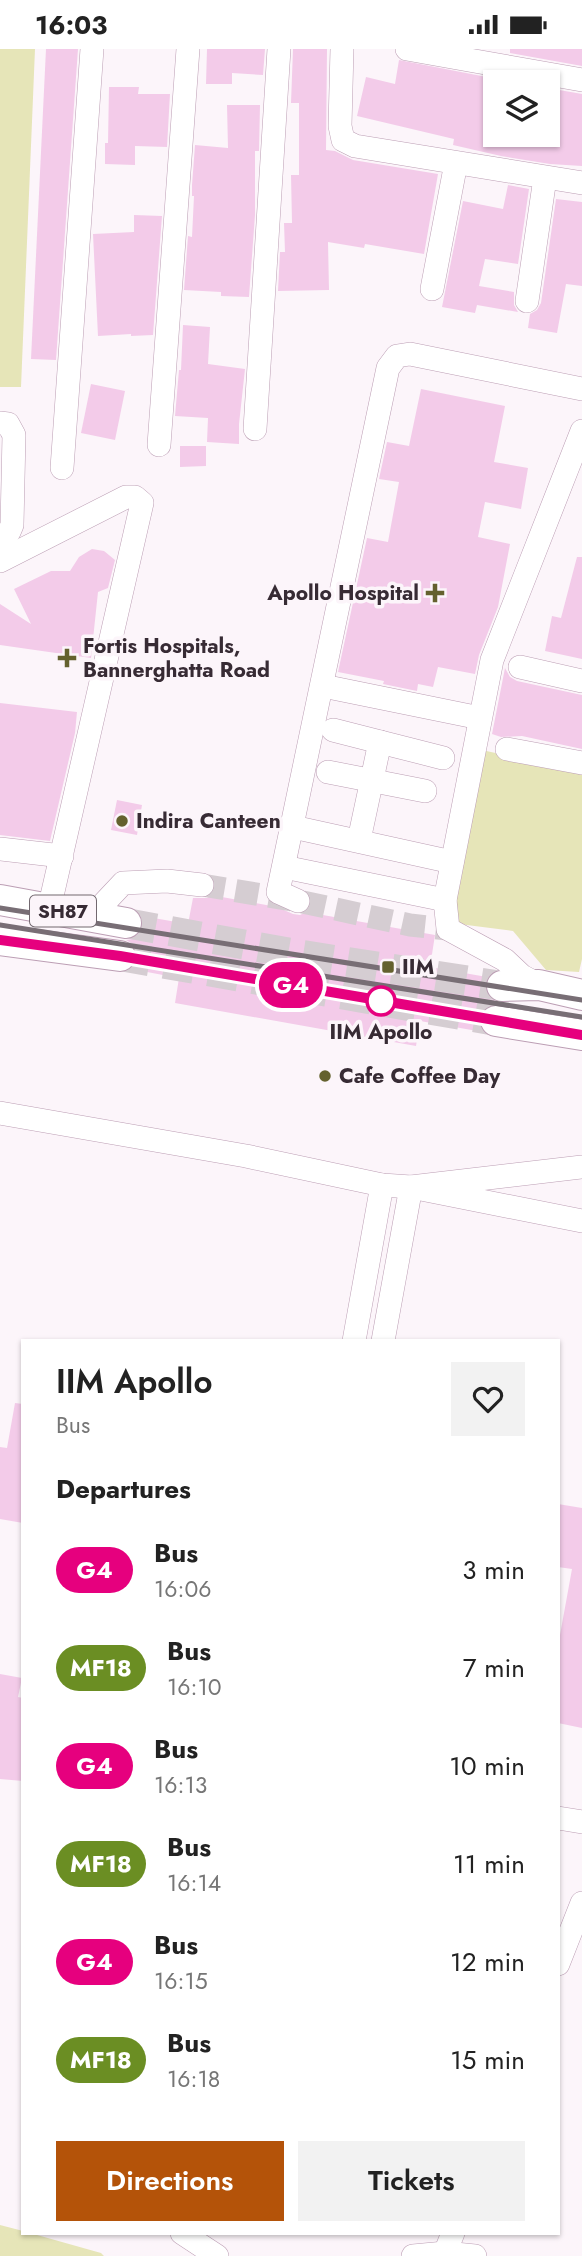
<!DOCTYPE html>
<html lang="en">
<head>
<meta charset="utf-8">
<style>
  body { margin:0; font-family:Jost,sans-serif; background:#f2f2f2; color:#222; height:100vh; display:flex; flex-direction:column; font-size:26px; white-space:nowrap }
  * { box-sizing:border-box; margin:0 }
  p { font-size:23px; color:#767676 }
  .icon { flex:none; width:38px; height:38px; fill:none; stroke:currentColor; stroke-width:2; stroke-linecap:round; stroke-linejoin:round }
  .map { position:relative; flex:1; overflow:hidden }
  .details { position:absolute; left:21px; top:1290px; width:539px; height:896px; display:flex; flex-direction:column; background:#fff; border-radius:0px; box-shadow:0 2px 5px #0004 }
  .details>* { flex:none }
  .badge { padding:0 14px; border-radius:23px; font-size:24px; line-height:46px }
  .controls { position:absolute; left:483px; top:21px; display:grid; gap:14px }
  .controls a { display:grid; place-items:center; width:77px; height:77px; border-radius:0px; background:#fff; box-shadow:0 2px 5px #0004; font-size:35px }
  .map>.badge { position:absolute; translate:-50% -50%; box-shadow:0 0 0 4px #fff }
  h2 { padding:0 35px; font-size:26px; line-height:63px }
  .round { display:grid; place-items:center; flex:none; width:74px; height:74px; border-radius:0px; background:#f2f2f2 }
  .headline { display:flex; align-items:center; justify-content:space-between; height:119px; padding:0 35px }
  h1 { font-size:33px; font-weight:600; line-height:52px }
  .button { display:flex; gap:14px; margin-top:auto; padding:14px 35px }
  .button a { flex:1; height:80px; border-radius:0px; background:#b45309; color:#fff; font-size:28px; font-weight:600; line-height:80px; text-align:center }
  .button a+a { background:#f2f2f2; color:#222 }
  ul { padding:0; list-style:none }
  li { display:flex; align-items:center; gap:21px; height:98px; padding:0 35px }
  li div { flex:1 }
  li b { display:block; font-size:26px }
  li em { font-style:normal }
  li .badge { min-width:77px; font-weight:700; text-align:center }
  .status { display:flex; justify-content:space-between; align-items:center; height:49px; padding:0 35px; background:#fff; direction:ltr }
  .status svg { height:19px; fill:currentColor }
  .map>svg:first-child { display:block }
  .green { fill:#e6e5b8 }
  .building { fill:#f3cbe9 }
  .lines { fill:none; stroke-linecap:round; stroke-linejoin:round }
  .minor-tunnel { stroke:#d5cdd2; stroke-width:23; stroke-dasharray:23 11; stroke-linecap:butt }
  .major-tunnel { stroke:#d5cdd2; stroke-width:30; stroke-dasharray:30 15; stroke-linecap:butt }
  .minor-casing { stroke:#bc9eb4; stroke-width:24 }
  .major-casing { stroke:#bc9eb4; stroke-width:32 }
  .minor { stroke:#fff; stroke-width:23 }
  .major { stroke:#fff; stroke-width:30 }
  .rail { stroke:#786e75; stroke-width:5 }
  .line-casing { stroke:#fff; stroke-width:16 }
  .line { stroke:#e6007e; stroke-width:10 }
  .poi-dot { fill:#64612e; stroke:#fcf5fa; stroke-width:2.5 }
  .stop-dot { fill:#fff; stroke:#e6007e; stroke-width:3.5 }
  .labels { text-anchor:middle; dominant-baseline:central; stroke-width:7; stroke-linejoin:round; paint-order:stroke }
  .shield { fill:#fcf5fa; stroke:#72686f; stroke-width:2 }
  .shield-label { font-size:19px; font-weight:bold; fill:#372b34 }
  .poi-label { font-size:21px; font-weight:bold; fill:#372b34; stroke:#fcf5fa; text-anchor:start }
  .stop-label { font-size:21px; font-weight:bold; fill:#372b34; stroke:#fcf5fa }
</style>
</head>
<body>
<div class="status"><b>16:03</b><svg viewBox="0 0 49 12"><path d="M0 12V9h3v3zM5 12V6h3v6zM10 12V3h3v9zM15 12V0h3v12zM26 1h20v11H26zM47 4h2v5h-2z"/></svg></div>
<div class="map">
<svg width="582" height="2207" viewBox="0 0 582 2207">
  <rect width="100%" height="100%" fill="#fcf5fa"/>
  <g class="green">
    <polygon points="0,0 35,0 21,338 0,338"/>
    <polygon points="482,701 582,723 582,910 579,923 546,921 513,882 451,874"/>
    <polygon points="0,2176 23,2182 23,2184 30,2184 101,2204 104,2207 0,2207"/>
  </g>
  <g class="building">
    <polygon points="46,0 78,0 56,311 31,310"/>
    <polygon points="207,0 265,0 263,26 232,24 232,35 206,35"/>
    <polygon points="293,0 327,0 326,101 335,102 353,111 438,125 424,205 365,195 364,199 328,193 329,241 278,242 280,203 285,203 284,174 292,174 291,126 299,126 299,54 291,54"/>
    <polygon points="510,0 582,0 582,17 510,4"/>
    <polygon points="399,11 497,30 492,67 495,68 495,86 548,86 548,39 582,45 582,117 550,115 501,107 453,96 454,90 357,67 366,28 395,35"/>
    <polygon points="109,38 139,38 138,45 170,45 167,98 135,97 135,116 105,115 105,94 108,94"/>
    <polygon points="227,56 260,56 259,102 255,102 255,166 249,248 221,247 221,243 184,241 188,187 192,188 194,147 192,147 192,136 195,96 228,99"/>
    <polygon points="508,136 529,140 518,215 485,210 479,237 514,243 514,256 518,263 477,256 475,264 442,258 463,152 503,160"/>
    <polygon points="556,150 582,153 582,237 566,235 557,284 528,279 530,265 537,261 541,254"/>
    <polygon points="134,166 162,167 153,286 131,287 131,285 98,287 93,185 134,183"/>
    <polygon points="183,276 210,278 208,315 245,320 239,375 239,395 207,393 208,369 175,367 179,321 181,321"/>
    <polygon points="91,335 125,342 115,391 81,384"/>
    <polygon points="421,340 505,357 494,413 528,419 521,460 485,453 478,488 510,495 498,558 479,606 475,625 438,618 433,638 418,635 417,642 383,635 384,632 338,623 367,489 388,493 399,433 379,430 387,393 409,397"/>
    <polygon points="180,397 206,397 206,417 180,418"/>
    <polygon points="92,500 104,502 115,511 108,539 98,543 91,609 0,596 0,555 31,575 14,540 51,522 70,522 79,508"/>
    <polygon points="577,508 582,508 582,610 545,602 552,567 561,569"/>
    <polygon points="505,619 510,628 517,632 582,646 582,700 522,687 501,688 492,685"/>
    <polygon points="0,654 77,663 75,684 50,792 0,786"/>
    <polygon points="117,751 142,756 137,786 111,781"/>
    <polygon points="211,846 277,858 293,865 300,866 306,863 435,886 430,918 487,928 485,937 487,946 499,955 489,956 482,962 479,970 479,978 483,983 420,972 416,997 175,954 179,929 131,920 137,910 136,901 131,894 126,891 132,890 140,885 143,876 142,867 188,875 193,849 207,849"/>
    <polygon points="15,1354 23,1355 23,1474 0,1470 0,1398 7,1399"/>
    <polygon points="558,1455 582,1459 582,1679 558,1674 558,1597 572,1520 558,1518"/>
    <polygon points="0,1625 22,1629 18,1648 23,1649 23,1732 0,1730"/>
  </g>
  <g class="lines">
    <polyline class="minor-tunnel" points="202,836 298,852 410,876 448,880"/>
    <g class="major-tunnel">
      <polyline points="126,874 296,905 502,937"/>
      <polyline points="120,907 496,972"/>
    </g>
    <g class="minor-casing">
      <g id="minor">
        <polyline points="342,0 340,77 343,91 355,97 582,134"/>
        <polyline points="407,0 582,31"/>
        <polyline points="432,240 456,114"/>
        <polyline points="527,252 545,129"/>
        <polyline points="0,374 8,375 14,386 12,476 9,483 0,489"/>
        <polyline points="255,380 279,0"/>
        <polyline points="159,396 188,0"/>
        <polyline points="62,419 92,0"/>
        <polyline points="0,512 126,448 135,448 142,454 49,860"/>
        <polyline points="520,618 582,632"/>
        <polyline points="323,637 480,669"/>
        <polyline points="333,681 380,693"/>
        <polyline points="507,700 582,714"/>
        <polyline points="328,723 425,742"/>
        <polyline points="293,778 452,813"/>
        <polyline points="359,791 380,693 443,709"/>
        <polyline points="0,800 62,807"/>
        <polyline points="284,818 445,851"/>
        <polyline points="298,852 278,843 388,319 397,307 410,305 582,340"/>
        <polyline points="92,867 123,834 167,832 202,836"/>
        <polyline points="539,936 522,927 505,911 448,880 445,851 492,611 582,382"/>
        <polyline points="0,1064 246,1107 382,1136 411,1138 582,1172"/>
        <polyline points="354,1292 382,1136"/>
        <polyline points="383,1292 411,1138 582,1118"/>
        <polyline points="558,1769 582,1773"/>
        <polyline points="558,1915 582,1854"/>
        <polyline points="182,2184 217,2207"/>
        <polyline points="445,2204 453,2184"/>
        <polyline points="413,2207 445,2204 475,2207"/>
      </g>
    </g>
    <g class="major-casing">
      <g id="major">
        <polyline points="0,851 126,874"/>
        <polyline points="0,891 120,907"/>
        <polyline points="502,937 539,936 582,946"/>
        <polyline points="496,972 582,986"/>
      </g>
    </g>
    <use href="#minor" class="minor"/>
    <use href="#major" class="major"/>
    <g class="rail">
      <polyline points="0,859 582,951"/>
      <polyline points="0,876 582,968"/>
    </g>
  </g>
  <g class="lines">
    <g class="line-casing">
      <polyline id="line" points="0,891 120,907 582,986"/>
    </g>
    <use href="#line" class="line"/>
  </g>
  <g class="poi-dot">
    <path d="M431.5 533.5h7v7h7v7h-7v7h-7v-7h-7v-7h7z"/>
    <path d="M63.5 598.5h7v7h7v7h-7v7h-7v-7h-7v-7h7z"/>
    <circle cx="122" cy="772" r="7"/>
    <rect x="381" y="911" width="14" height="14" rx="3.5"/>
    <circle cx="325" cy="1027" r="7"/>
  </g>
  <circle class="stop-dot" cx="381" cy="952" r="14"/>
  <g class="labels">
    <rect class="shield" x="30" y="846.5" width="66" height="31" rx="5"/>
    <g class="shield-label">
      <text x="63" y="862">SH87</text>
    </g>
    <g class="poi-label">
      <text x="419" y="544" text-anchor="end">Apollo Hospital</text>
      <text x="83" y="597">Fortis Hospitals,<tspan x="83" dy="24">Bannerghatta Road</tspan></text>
      <text x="136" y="772">Indira Canteen</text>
      <text x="402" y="918">IIM</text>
      <text x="339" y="1027">Cafe Coffee Day</text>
    </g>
    <g class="stop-label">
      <text x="381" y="983">IIM Apollo</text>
    </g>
  </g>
</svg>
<div class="controls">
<a><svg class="icon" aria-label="layers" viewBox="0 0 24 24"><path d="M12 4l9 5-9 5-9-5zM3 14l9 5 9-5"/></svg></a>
</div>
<b class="badge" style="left:291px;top:936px;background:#e6007e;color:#fff">G4</b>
<section class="details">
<div class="headline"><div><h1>IIM Apollo</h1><p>Bus</p></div><a class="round"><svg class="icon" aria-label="heart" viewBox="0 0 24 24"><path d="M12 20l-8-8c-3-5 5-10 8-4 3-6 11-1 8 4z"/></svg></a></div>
<h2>Departures</h2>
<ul>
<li><span class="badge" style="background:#e6007e;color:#fff">G4</span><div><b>Bus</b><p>16:06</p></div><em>3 min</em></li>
<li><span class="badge" style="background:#6b8e23;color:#fff">MF18</span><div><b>Bus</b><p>16:10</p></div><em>7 min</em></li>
<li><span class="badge" style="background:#e6007e;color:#fff">G4</span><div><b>Bus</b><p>16:13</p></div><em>10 min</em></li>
<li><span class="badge" style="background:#6b8e23;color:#fff">MF18</span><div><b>Bus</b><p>16:14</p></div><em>11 min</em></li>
<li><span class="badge" style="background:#e6007e;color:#fff">G4</span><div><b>Bus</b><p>16:15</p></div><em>12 min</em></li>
<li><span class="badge" style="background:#6b8e23;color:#fff">MF18</span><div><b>Bus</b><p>16:18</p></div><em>15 min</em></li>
</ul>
<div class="button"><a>Directions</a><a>Tickets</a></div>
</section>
</div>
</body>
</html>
